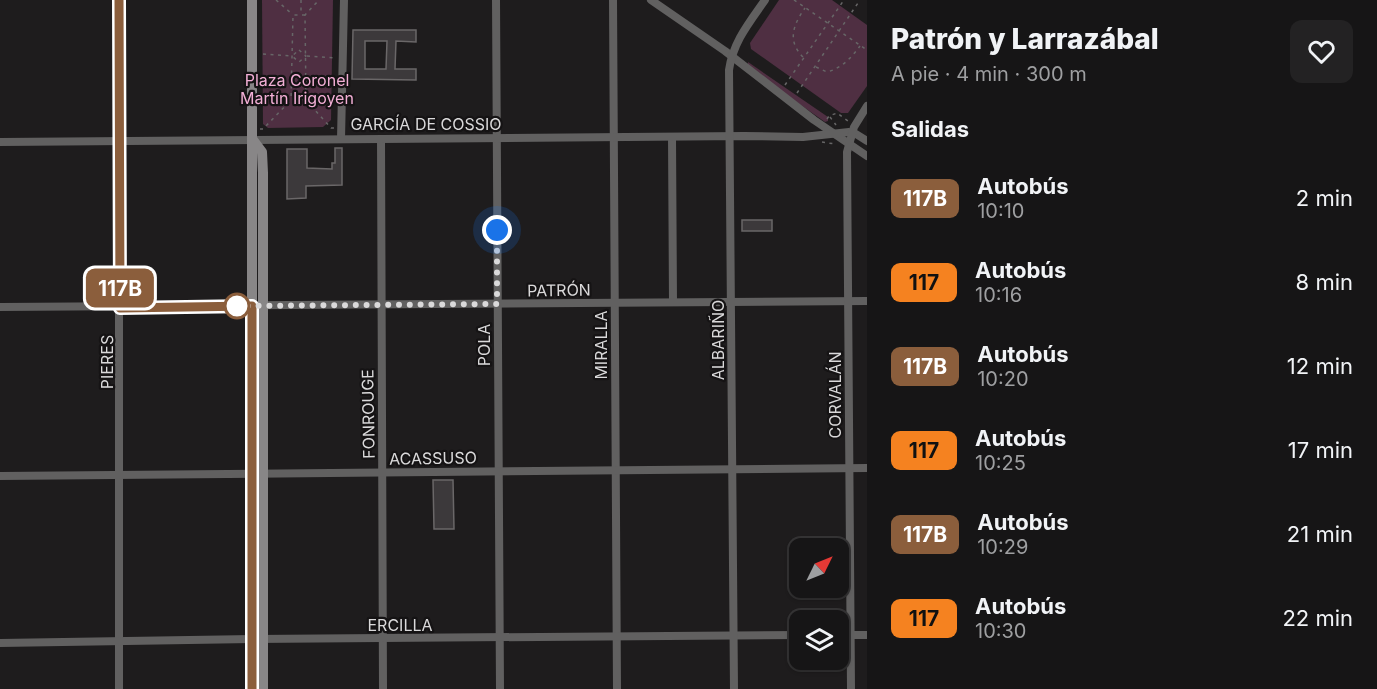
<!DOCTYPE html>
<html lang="es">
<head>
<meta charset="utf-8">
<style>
  body { margin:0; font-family:Inter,sans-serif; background:#232223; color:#f1f3f6; height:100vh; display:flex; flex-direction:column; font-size:22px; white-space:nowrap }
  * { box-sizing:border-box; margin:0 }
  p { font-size:20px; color:#9e9fa1 }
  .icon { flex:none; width:33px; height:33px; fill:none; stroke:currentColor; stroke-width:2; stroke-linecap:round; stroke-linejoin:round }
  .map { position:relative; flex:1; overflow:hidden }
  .panel { display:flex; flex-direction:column; background:#161516; width:510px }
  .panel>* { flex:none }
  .badge { padding:0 12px; border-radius:9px; font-size:21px; line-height:39px }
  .needle { width:39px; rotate:47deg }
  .controls { position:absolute; left:789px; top:538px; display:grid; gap:12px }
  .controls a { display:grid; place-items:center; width:60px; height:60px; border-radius:12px; background:#161516; box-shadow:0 2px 4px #0004,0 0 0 2px #353435; font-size:30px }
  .you { position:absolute; width:30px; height:30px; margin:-15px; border:4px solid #fff; border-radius:50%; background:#1a73e8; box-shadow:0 0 0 9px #1a73e833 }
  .map>.badge { position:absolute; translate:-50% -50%; box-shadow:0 0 0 3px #fff }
  h2 { padding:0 24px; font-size:22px; line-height:54px }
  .round { display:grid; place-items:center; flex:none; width:63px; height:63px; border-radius:12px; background:#232223 }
  .head { display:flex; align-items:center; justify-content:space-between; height:102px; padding:0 24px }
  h1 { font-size:28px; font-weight:800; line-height:45px }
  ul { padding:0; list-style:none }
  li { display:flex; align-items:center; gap:18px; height:84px; padding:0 24px }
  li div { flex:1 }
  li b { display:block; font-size:22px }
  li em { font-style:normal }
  li .badge { min-width:66px; font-weight:700; text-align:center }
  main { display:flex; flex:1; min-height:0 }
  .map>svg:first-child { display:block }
  .green { fill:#4f2f42 }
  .building { fill:#3c393b; stroke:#6a6768; stroke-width:1.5; fill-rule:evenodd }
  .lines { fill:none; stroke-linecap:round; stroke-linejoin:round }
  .path { stroke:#676667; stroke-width:1.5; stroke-dasharray:3 4.5; stroke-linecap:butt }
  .street { stroke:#616060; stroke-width:8 }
  .secondary { stroke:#888687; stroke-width:10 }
  .line-casing { stroke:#fff; stroke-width:14 }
  .line { stroke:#8b5e3c; stroke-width:9 }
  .walk { stroke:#dad9da; stroke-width:6; stroke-dasharray:0 10.8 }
  .stop-dot { fill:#fff; stroke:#8b5e3c; stroke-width:3 }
  .labels { text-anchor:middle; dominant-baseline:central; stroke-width:4.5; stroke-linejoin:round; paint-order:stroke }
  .park-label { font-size:16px; fill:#f3afd6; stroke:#151314 }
  .street-label { font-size:16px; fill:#dad9da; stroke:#151314 }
</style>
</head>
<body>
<main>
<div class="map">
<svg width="867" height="689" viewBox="0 0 867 689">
  <rect width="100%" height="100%" fill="#1e1c1d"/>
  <g class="green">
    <polygon points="262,0 333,0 331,120 323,127 268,128 263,124"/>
    <polygon points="779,0 832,0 867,25 867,86 848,113 841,113 751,49 750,43"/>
    <polygon points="748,62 828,117 828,121 825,122 748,68"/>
  </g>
  <g class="building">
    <path d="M353 30H416V42L396 41 395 69H416V80L352 79ZM365 41H387L386 69H365Z"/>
    <polygon points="335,148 342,148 342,185 306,186 306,198 287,199 287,149 307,149 307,168 332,169 332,163 335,163"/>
    <rect x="742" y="220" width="30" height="11"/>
    <polygon points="433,480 453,480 454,529 434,529"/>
  </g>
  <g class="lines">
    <g class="path">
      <polyline points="276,0 292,14"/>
      <polyline points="301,0 301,14"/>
      <polyline points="794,0 867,50"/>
      <polyline points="305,15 293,15 291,99 306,100 305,15 319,0"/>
      <polygon points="299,50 306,56 299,62 292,56"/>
      <polyline points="263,54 291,56"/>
      <polyline points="307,56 335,58"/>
      <path d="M803 57C787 41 793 25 805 8"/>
      <path d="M816 67 827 72C842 68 851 58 860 46"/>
      <polyline points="785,85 844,0"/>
      <polyline points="797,93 860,0"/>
      <polyline points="306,100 331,128 334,128"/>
      <polyline points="830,117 836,125"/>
      <polyline points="827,119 829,116 837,113 848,121"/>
      <polyline points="260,129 263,129 291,100"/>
      <polyline points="822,142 835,144"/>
    </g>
    <g class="street">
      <polyline points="119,0 119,689"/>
      <polyline points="496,0 500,689"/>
      <polyline points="613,0 617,689"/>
      <polyline points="651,0 725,51 814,120 867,156"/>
      <polyline points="672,137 673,302"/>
      <polyline points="341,139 344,0"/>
      <polyline points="381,139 383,689"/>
      <polyline points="0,142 744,136 803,137 849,132 856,134 867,141"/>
      <polyline points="0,307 867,301"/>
      <polyline points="0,476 867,468"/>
      <polyline points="838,635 867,635"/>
      <polyline points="0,643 252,639 800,635"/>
      <path d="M734 689 729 70C733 42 749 23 765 0"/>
      <polyline points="851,689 847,152 854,127 867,106"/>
    </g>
    <g class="secondary">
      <polyline points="253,140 262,152 263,173 263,689"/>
      <polyline points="252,689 252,0"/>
    </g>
  </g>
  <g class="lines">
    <g class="line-casing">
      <polyline id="line" points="119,0 120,308 252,306 252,689"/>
    </g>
    <use href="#line" class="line"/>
    <polyline class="walk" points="237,306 497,304 497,230"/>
  </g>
  <circle class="stop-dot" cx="237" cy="306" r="12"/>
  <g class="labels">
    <g class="park-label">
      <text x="297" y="80">Plaza Coronel<tspan x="297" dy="18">Martín Irigoyen</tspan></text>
    </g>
    <g class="street-label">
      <text x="426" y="124">GARCÍA DE COSSIO</text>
      <text transform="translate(559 290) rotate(-1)">PATRÓN</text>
      <text transform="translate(718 340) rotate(-90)">ALBARIÑO</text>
      <text transform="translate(484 345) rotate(-90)">POLA</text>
      <text transform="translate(601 345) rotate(-90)">MIRALLA</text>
      <text transform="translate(107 362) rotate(-90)">PIERES</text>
      <text transform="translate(835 395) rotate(-90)">CORVALÁN</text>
      <text transform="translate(368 414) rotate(-91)">FONROUGE</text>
      <text transform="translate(433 458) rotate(-1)">ACASSUSO</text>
      <text x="400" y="625">ERCILLA</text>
    </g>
  </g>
</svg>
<div class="controls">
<a><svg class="needle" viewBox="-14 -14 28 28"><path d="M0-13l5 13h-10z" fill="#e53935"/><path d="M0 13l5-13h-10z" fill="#9e9fa1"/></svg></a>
<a><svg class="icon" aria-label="layers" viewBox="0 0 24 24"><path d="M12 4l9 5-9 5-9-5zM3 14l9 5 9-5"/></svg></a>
</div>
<div class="you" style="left:497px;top:230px"></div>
<b class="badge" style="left:120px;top:288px;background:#8b5e3c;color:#fff">117B</b>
</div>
<section class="panel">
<div class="head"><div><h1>Patrón y Larrazábal</h1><p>A pie · 4 min · 300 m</p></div><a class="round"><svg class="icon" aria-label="heart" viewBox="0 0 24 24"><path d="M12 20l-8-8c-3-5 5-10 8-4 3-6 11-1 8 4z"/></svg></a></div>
<h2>Salidas</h2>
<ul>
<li><span class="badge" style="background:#8b5e3c;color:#fff">117B</span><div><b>Autobús</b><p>10:10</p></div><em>2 min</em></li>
<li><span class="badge" style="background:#f58220;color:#111">117</span><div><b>Autobús</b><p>10:16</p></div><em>8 min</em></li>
<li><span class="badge" style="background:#8b5e3c;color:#fff">117B</span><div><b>Autobús</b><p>10:20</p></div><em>12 min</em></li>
<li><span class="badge" style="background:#f58220;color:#111">117</span><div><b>Autobús</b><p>10:25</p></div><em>17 min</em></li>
<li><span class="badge" style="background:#8b5e3c;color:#fff">117B</span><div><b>Autobús</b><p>10:29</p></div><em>21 min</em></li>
<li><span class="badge" style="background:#f58220;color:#111">117</span><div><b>Autobús</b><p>10:30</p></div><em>22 min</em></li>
</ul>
</section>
</main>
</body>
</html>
